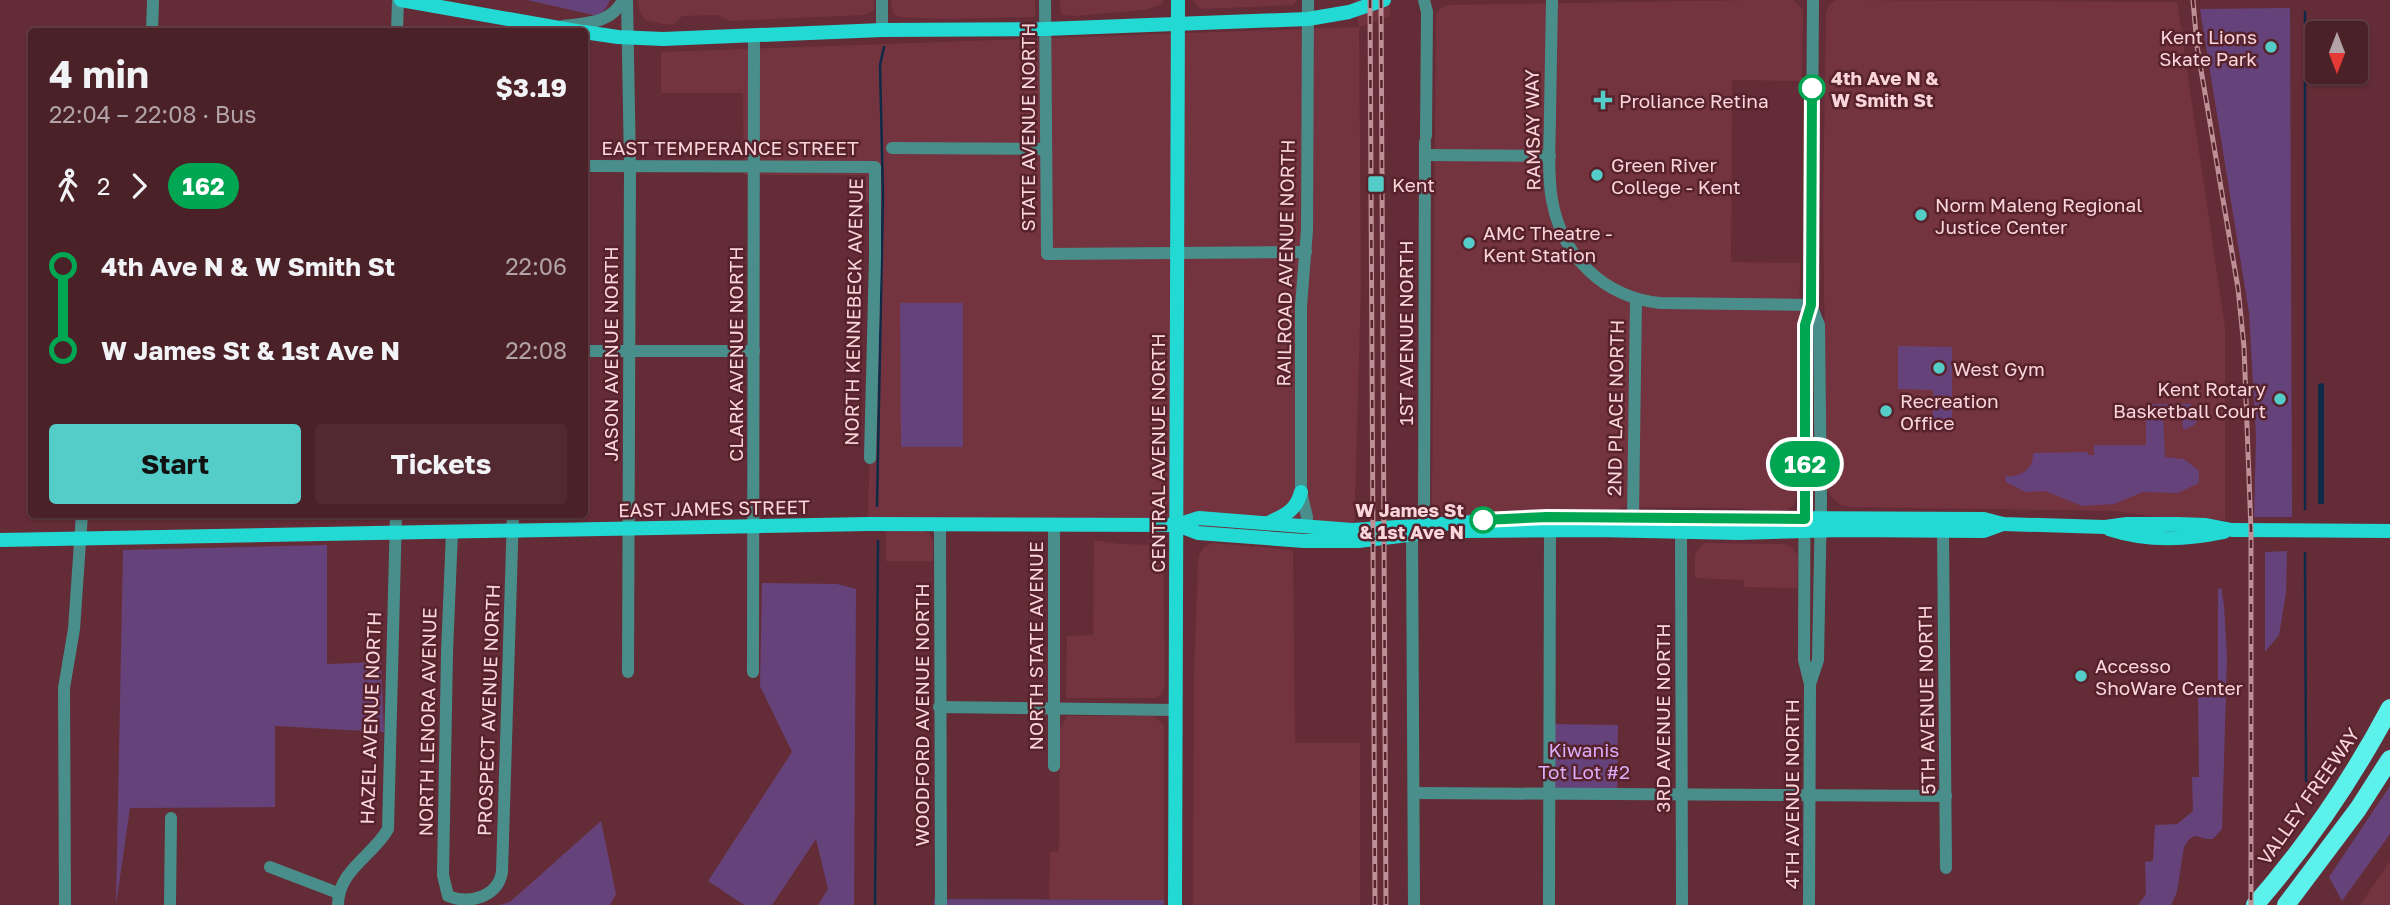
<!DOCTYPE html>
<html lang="en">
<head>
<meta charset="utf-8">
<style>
  body { margin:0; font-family:"Golos Text",sans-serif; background:#522930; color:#f1f3f6; height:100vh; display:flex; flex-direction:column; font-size:26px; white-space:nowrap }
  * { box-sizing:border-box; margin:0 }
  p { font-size:23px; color:#b2a3a8 }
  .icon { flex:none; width:38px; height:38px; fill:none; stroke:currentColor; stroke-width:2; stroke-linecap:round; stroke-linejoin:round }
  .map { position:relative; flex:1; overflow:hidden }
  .drawer { position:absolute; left:28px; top:28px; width:560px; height:490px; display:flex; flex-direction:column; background:#4b2128; border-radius:7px; box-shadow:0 2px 5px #0004,0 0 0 2px #623e45 }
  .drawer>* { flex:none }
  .badge { padding:0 14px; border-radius:23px; font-size:24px; line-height:46px }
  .needle { width:46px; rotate:180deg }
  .buttons { position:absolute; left:2305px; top:21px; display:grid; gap:14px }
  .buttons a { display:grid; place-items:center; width:63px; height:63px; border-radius:7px; background:#4b2128; box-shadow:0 2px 5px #0004,0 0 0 2px #623e45; font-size:35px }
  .map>.badge { position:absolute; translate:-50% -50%; box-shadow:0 0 0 4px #fff }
  .legs { display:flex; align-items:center; gap:10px; height:77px; padding:0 21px; font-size:23px }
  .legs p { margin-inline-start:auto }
  .overview { display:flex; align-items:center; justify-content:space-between; height:119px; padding:0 21px }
  h1 { font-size:38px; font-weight:700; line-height:52px }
  .cta { display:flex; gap:14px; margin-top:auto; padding:14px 21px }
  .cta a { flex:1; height:80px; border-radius:7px; background:#54cdc8; color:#111; font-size:28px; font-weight:700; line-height:80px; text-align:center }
  .cta a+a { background:#522930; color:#f1f3f6 }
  ul { padding:0 21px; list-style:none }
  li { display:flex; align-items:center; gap:24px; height:84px; font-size:26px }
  li i { display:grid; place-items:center; width:10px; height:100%; margin:0 9px; background:currentColor }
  li i::after { content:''; width:18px; height:18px; margin:-9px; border:5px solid; border-radius:50%; background:#4b2128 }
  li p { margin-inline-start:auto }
  li:first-child i { background:linear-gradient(#0000 50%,currentColor 0) }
  li:last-child i { background:linear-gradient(currentColor 50%,#0000 0) }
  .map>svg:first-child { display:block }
  .built { fill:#74343f }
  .green { fill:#65437a }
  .water { fill:#0e2a47 }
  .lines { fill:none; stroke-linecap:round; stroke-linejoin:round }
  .stream { stroke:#0e2a47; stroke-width:2.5 }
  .minor { stroke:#498e8b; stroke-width:12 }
  .major { stroke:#23d9d3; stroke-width:14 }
  .highway { stroke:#5df1eb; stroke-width:18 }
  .rail-casing { stroke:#bc9096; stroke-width:5 }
  .rail { stroke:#58222c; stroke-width:2.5; stroke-dasharray:8; stroke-linecap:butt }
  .line-1-casing { stroke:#fff; stroke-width:16 }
  .line-1 { stroke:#00a651; stroke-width:10 }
  .poi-dot { fill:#54cdc8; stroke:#58222c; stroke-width:2.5 }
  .stop-1-dot { fill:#fff; stroke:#00a651; stroke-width:3.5 }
  .labels { text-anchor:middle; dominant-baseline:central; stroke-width:5; stroke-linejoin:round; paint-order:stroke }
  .poi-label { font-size:19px; fill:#fad6da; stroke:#58222c; text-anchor:start }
  .stop-label { font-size:19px; font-weight:bold; fill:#fad6da; stroke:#58222c; text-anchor:start }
  .street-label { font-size:19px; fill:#fad6da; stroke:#58222c }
  .park-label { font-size:19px; fill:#daadf8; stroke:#58222c }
</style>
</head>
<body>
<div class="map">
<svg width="2390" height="905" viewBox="0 0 2390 905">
  <rect width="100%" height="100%" fill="#642c36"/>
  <g class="built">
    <polygon points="637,0 874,0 874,10 865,15 730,21 718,15 682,16 674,24 668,25 645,20 639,11"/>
    <polygon points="891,0 1035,0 1035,15 1034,17 943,19 899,17 893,14"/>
    <polygon points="1060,0 1164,0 1160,5 1144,10 1073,16 1061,15"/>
    <polygon points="1193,0 1297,0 1293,5 1200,9"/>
    <polygon points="1355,0 1390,0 1390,16 1359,27 1361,286 1354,532 1177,525 868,524 875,205 866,202 866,175 744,175 743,93 661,93 661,52 1359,27"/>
    <polygon points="1754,0 1793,0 1803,10 1802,81 1732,80 1731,262 1800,263 1797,494 1794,505 1782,513 1774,513 1740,508 1621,507 1617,512 1441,518 1437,516 1432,508 1436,14 1440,9 1448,5"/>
    <polygon points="1836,0 2177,2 2225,328 2225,520 2156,517 2116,511 1850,507 1841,505 1833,499 1827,489 1823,213 1826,13 1829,5"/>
    <polygon points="886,530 922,530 929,534 933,539 933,561 886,561"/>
    <polygon points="1094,540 1119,544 1154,545 1163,557 1165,686 1162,694 1157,698 1066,698 1067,636 1093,635"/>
    <polygon points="1213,543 1293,550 1295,743 1360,743 1360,905 1193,905 1194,674 1198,564 1199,555 1204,547"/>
    <polygon points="1704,543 1785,544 1793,548 1798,555 1797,588 1744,587 1744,580 1695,578 1695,556 1698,549"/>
    <polygon points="1067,716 1153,716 1164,725 1164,900 1049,899 1050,852 1059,851 1060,728"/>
    <polygon points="2390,861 2390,905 2360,905"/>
  </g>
  <g class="green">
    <polygon points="527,0 610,0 606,8 598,16"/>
    <polygon points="2290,8 2292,517 2254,517 2256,436 2249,313 2200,9"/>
    <polygon points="900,303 963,303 963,447 901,447"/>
    <polygon points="1898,346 1952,347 1952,425 1933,425 1933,390 1898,389"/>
    <path d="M2146 404H2191V415H2199C2198 425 2191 427 2183 430L2182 412 2163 413 2165 457 2184 459 2199 471V483L2178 493 2143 492 2114 504 2082 506 2045 491 2025 492 2006 482 2005 476C2020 478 2034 469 2033 453L2088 452V455H2094V445H2146Z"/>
    <polygon points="327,545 327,664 381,662 384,732 275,726 275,807 130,808 116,905 123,550"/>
    <polygon points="2287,551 2286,593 2279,635 2265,652 2265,552"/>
    <polygon points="762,583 837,584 856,589 854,905 818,905 828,889 816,839 772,905 744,905 708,881 792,752 760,686"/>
    <path d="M2221 588 2224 604 2227 656 2222 829 2213 839C2198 840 2195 828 2184 847L2177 892 2171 905H2138L2146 894 2145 862 2153 861 2155 825 2177 824 2193 811 2192 777H2199L2198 697H2210V688H2218V589Z"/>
    <polygon points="1550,724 1618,725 1617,795 1550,794"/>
    <polygon points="2390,786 2390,834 2342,901 2329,877"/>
    <polygon points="601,821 616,894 610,905 499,905 510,902"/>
    <polygon points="934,899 1164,900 1164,905 934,905"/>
  </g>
  <polygon class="water" points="2324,383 2324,504 2318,504 2318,384"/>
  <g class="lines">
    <g class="stream">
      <polyline points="2305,12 2305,509"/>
      <polyline points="877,506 883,195 880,65 884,47"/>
      <polyline points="2305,553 2306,781"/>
      <polyline points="875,905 878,541"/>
    </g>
    <g class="minor">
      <polyline points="627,0 630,165 628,672"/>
      <polyline points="1045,0 1047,254 1306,252"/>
      <polyline points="1424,0 1427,12 1426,136"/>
      <path d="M1552 0C1551 38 1551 76 1550 113 1550 142 1547 172 1552 200 1562 256 1603 297 1660 303L1811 305"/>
      <path d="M563 26C586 23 611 24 623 0"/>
      <polyline points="882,30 882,0"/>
      <polyline points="152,32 153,0"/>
      <polyline points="397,32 398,0"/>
      <polyline points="892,148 1046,149"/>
      <polyline points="1425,155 1550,156"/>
      <polyline points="584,166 875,167 875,257 870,458"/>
      <polyline points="584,351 754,351"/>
      <polyline points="1633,517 1636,299"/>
      <polyline points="1424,524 1425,142"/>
      <polyline points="940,525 941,905"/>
      <polyline points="1306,527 1307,517 1301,492 1301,306 1307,230 1308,0"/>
      <polyline points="1681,531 1682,905"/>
      <polyline points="1943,531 1946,868"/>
      <path d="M452 532 447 652 443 875 448 896C471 905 498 896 502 872L513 514"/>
      <polyline points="1412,535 1414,905"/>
      <polyline points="753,672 754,36"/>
      <polyline points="1810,684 1818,660 1821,502 1819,325 1811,305"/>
      <polyline points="939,707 1176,710"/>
      <polyline points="1054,766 1054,525"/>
      <polyline points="1414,793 1946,796"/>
      <polyline points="270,867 338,893"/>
      <polyline points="65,905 64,688 74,629 82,514"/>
      <polyline points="170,905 171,818"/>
      <path d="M338 905C338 870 373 856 388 829L396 514"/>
      <polyline points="1549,905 1550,530"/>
      <polyline points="1809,905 1810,684 1804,660 1805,325 1811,305 1813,0"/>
    </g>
    <g class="major">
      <polyline points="401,0 582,32"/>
      <polyline points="584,32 618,37 663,39 882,30 1045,29 1308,19 1349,12 1384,0"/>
      <path d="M1268 523C1285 515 1296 511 1301 492"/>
      <polyline points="1177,525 1198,533 1304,541 1358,541 1425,533"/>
      <path d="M2109 529C2145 541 2186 540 2224 532"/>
      <polyline points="1463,531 1596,530 1739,533 1840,530 1984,531 2003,524"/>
      <polyline points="0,540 868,524 1177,525 1199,518 1352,530 1547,517 1984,519 2003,524 2105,527 2127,524 2177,524 2206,525 2232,530 2390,531"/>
      <polyline points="1175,905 1178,0"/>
    </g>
    <g class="highway">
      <path d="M2255 905C2307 845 2353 778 2390 708"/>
      <polyline points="2286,905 2358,809 2390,759"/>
    </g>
    <g class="rail-casing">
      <g id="rail">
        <polyline points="1370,0 1375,905"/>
        <polyline points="1381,0 1386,905"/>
        <polyline points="2193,0 2197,46 2238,288 2244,347 2251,530 2251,905"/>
      </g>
    </g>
    <use href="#rail" class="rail"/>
  </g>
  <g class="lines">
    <g class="line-1-casing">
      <polyline id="line-1" points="1483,520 1547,517 1805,519 1805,325 1811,305 1812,88"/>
    </g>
    <use href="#line-1" class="line-1"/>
  </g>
  <g class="poi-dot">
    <circle cx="2271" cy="47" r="7"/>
    <path d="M1599.5 89.5h7v7h7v7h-7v7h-7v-7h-7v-7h7z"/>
    <circle cx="1597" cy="175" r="7"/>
    <rect x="1367" y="175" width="18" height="18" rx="3.5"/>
    <circle cx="1921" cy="215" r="7"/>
    <circle cx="1469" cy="243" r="7"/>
    <circle cx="1939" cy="368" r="7"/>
    <circle cx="2280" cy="399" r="7"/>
    <circle cx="1886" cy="411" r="7"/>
    <circle cx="2081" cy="676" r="7"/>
  </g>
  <g class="stop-1-dot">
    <circle cx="1812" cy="88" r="12"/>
    <circle cx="1483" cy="520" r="12"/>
  </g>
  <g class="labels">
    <g class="poi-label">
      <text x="2257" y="36" text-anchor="end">Kent Lions<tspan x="2257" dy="22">Skate Park</tspan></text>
      <text x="1619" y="100">Proliance Retina</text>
      <text x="1611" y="164">Green River<tspan x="1611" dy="22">College - Kent</tspan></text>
      <text x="1392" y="184">Kent</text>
      <text x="1935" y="204">Norm Maleng Regional<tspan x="1935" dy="22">Justice Center</tspan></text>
      <text x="1483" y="232">AMC Theatre -<tspan x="1483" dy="22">Kent Station</tspan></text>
      <text x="1953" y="368">West Gym</text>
      <text x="2266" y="388" text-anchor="end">Kent Rotary<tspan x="2266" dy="22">Basketball Court</tspan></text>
      <text x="1900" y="400">Recreation<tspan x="1900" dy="22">Office</tspan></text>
      <text x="2095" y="665">Accesso<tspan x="2095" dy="22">ShoWare Center</tspan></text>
    </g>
    <g class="stop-label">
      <text x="1831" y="77">4th Ave N &amp;<tspan x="1831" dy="22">W Smith St</tspan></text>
      <text x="1464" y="509" text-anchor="end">W James St<tspan x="1464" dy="22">&amp; 1st Ave N</tspan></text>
    </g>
    <g class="street-label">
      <text transform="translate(1027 127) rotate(-90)">STATE AVENUE NORTH</text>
      <text transform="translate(1532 130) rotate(-91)">RAMSAY WAY</text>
      <text x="730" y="147">EAST TEMPERANCE STREET</text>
      <text transform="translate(1285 263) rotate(-89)">RAILROAD AVENUE NORTH</text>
      <text transform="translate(853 312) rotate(-89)">NORTH KENNEBECK AVENUE</text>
      <text transform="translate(1405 333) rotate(-90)">1ST AVENUE NORTH</text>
      <text transform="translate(610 354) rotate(-90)">JASON AVENUE NORTH</text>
      <text transform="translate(735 354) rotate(-90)">CLARK AVENUE NORTH</text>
      <text transform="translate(1615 408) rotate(-89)">2ND PLACE NORTH</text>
      <text transform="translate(1157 453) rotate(-90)">CENTRAL AVENUE NORTH</text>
      <text transform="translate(714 508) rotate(-1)">EAST JAMES STREET</text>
      <text transform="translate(1035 646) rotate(-90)">NORTH STATE AVENUE</text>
      <text transform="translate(1926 700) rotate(-91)">5TH AVENUE NORTH</text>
      <text transform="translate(488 710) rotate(-88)">PROSPECT AVENUE NORTH</text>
      <text transform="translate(921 715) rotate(-90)">WOODFORD AVENUE NORTH</text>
      <text transform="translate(370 718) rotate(-88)">HAZEL AVENUE NORTH</text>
      <text transform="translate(1662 718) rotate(-90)">3RD AVENUE NORTH</text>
      <text transform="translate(427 722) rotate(-89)">NORTH LENORA AVENUE</text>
      <text transform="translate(1791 794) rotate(-90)">4TH AVENUE NORTH</text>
      <text transform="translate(2308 796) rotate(-55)">VALLEY FREEWAY</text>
    </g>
    <g class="park-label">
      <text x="1584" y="749">Kiwanis<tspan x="1584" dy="22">Tot Lot #2</tspan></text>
    </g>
  </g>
</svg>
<div class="buttons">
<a><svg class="needle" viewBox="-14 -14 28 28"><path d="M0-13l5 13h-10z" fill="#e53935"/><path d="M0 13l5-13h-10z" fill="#b2a3a8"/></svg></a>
</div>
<b class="badge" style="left:1805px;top:464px;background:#00a651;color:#fff">162</b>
<section class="drawer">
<div class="overview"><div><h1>4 min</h1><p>22:04 – 22:08 · Bus</p></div><b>$3.19</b></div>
<div class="legs"><svg class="icon" aria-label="walk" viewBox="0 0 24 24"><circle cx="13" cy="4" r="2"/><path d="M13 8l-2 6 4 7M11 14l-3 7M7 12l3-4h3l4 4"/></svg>2<svg class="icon" aria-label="forward" viewBox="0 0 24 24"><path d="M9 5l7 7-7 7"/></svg><b class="badge" style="background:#00a651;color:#fff">162</b></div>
<ul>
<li><i style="color:#00a651"></i><b>4th Ave N &amp; W Smith St</b><p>22:06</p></li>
<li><i style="color:#00a651"></i><b>W James St &amp; 1st Ave N</b><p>22:08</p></li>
</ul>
<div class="cta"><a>Start</a><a>Tickets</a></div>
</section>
</div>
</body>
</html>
